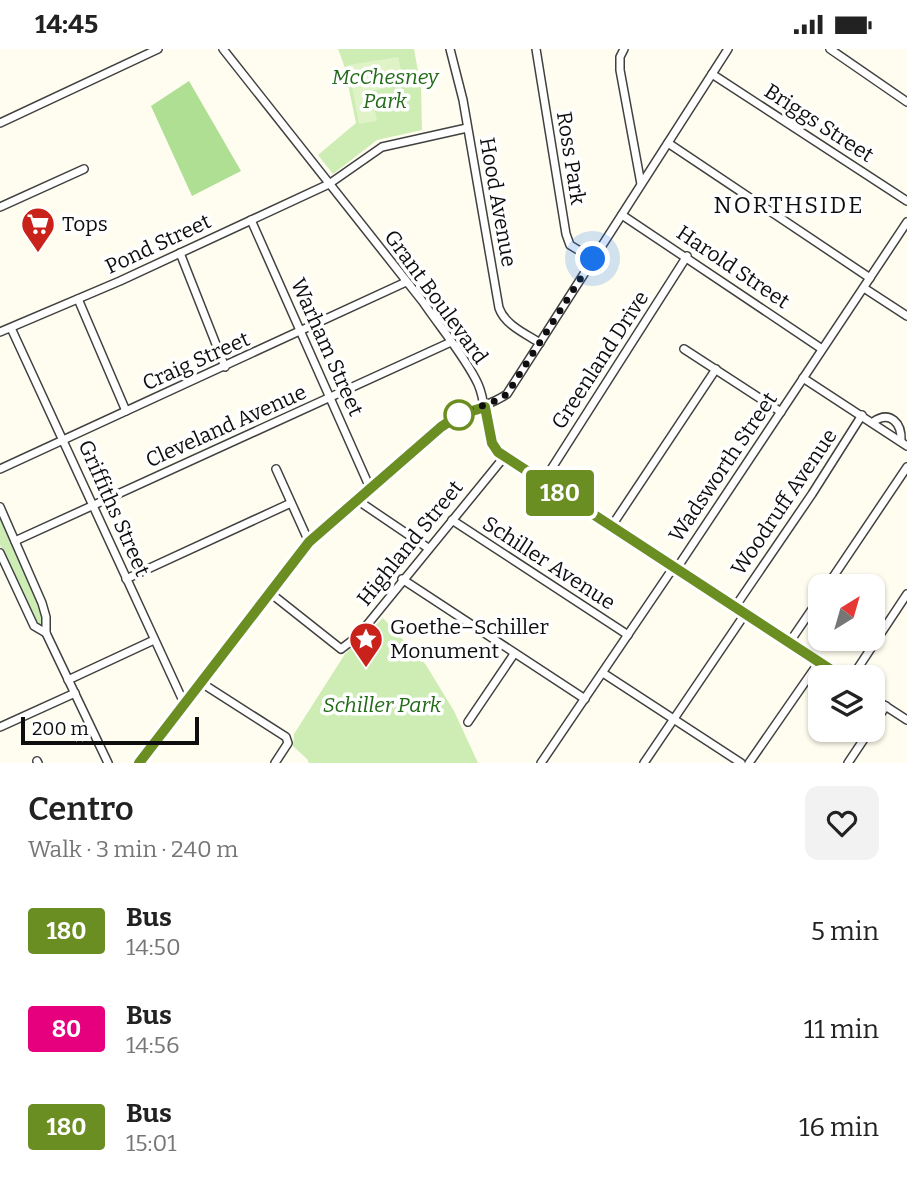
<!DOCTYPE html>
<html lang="en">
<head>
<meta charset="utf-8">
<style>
  body { margin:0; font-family:Bitter,serif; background:#f2f2f2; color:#222; height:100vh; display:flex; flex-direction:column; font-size:26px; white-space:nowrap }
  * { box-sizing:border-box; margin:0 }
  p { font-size:23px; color:#767676 }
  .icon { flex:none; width:38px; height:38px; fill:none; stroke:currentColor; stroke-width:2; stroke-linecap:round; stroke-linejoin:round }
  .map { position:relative; height:714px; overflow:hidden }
  .panel { display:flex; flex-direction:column; background:#fff; flex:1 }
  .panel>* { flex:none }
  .badge { padding:0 14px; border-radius:5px; font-size:24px; line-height:46px }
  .needle { width:46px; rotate:37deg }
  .fabs { position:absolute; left:808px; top:525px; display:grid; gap:14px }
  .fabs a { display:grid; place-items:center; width:77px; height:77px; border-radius:14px; background:#fff; box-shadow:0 2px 5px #0004; font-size:35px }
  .scale { position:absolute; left:21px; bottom:18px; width:178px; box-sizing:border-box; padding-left:7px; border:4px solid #0e0e0e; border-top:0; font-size:19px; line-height:24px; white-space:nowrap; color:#0e0e0e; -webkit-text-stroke:5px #fff; paint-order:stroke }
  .you { position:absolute; width:35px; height:35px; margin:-18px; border:5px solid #fff; border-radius:50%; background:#1a73e8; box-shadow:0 0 0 10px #1a73e833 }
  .map>.badge { position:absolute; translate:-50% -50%; box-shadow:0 0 0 4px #fff }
  .round { display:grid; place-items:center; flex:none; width:74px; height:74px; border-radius:14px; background:#f2f2f2 }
  .headline { display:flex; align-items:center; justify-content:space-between; height:119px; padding:0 28px }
  h1 { font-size:33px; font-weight:600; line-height:52px }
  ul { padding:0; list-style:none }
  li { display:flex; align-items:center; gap:21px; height:98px; padding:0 28px }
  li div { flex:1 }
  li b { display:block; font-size:26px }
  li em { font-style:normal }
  li .badge { min-width:77px; font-weight:700; text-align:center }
  .status { display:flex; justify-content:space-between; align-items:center; height:49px; padding:0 35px; background:#fff; direction:ltr }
  .status svg { height:19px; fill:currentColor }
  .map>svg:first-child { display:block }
  .green { fill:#cdedb5 }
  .forest { fill:#aedf93 }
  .pitch { fill:#e0f3c7 }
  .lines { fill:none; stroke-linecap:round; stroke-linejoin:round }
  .minor-casing { stroke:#414141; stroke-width:10 }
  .minor { stroke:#fff; stroke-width:7 }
  .line-casing { stroke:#fff; stroke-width:16 }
  .line { stroke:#6b8e23; stroke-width:10 }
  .walk { stroke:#0e0e0e; stroke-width:7; stroke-dasharray:0 12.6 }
  .stop-dot { fill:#fff; stroke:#6b8e23; stroke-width:3.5 }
  .labels { text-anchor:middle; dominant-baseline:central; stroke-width:7; stroke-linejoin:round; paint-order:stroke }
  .park-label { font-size:21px; font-style:italic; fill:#236b19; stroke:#fff }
  .street-label { font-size:21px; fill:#0e0e0e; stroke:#fff }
  .poi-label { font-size:21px; fill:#0e0e0e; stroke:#fff; text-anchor:start }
  .neighbourhood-label { font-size:23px; letter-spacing:2px; fill:#0e0e0e; stroke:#fff }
</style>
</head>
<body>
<div class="status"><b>14:45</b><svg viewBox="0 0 49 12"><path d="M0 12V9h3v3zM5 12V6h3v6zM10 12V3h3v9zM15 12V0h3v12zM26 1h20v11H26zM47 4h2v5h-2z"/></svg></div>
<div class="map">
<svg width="907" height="714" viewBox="0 0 907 714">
  <rect width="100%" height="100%" fill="#fffdef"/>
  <g class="green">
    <polygon points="338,0 414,0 421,39 422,81 377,91 333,125 318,106 356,74 344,16"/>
    <polygon points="0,465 42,563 43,576 41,577 37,576 0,496"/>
    <polygon points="383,569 426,616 454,662 478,714 309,714 307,710 293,697 294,685 345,605"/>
  </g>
  <polygon class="forest" points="189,32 241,122 192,147 151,57"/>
  <polygon class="pitch" points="398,8 404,35 371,42 377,72 359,75 348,16"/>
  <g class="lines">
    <g class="minor-casing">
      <g id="minor">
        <path d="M223 0 423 253C440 278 466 309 478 335 488 357 483 384 498 403L842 628"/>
        <path d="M450 0 463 51 499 259C505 276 526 285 540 294"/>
        <polyline points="536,0 566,185 570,196 593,210"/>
        <polyline points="624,0 620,8 620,21 641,135"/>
        <polyline points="830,0 907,53"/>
        <polyline points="712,25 907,152"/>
        <polyline points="0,74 158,0"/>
        <polyline points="668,94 870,229"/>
        <polyline points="0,158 84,120"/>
        <polyline points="622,166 822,300"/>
        <polyline points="251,171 370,439"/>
        <polyline points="180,204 225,318"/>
        <polyline points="864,239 907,267"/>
        <polyline points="78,250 126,362"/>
        <polyline points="11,279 184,654"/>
        <polyline points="0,283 120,232 329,135 382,98 467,79"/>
        <polyline points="684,300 781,363"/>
        <polyline points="803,329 907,397"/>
        <path d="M873 373C890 361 902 374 901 392"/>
        <polyline points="0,420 406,233"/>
        <polyline points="276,420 309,493"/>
        <polyline points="543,433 687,207"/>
        <polyline points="357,451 428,499"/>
        <polyline points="0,458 42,554 46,568 46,584 108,714"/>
        <polyline points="452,471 628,586"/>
        <polyline points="611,478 716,320"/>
        <polyline points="15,492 451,293"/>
        <polyline points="0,504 34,577 46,584"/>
        <polyline points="126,530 291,454"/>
        <polyline points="402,530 585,650"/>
        <polyline points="827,537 907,418"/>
        <polyline points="269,543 341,600 358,587 505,407"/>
        <polyline points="735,558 812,445 862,366"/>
        <polyline points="789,594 821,547"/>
        <polyline points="603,624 741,714"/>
        <polyline points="852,628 907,545"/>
        <polyline points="68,631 154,591"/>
        <polyline points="200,633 286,688 288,694 275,714"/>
        <polyline points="873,649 907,671"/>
        <polyline points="468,673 514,605"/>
        <polyline points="873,676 886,657"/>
        <polyline points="0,678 75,644"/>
        <polyline points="37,712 38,714"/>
        <path d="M139 714 309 493 450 372C468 359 489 358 507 345L728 0"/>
        <polyline points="541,714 669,525 681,513 907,173"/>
        <polyline points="644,714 745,565"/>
        <polyline points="749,714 819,613"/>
        <polyline points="848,714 870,681"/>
      </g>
    </g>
    <use href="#minor" class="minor"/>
  </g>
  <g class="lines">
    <g class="line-casing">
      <polyline id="line" points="139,714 309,493 441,378 459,366 485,358 492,394 498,403 842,628"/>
    </g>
    <use href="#line" class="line"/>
    <path class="walk" d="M459 366C474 357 491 357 507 345L593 210"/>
  </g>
  <defs>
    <g id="supermarket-pin" transform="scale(1.75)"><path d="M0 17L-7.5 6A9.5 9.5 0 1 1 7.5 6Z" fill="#c9221b" stroke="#fff"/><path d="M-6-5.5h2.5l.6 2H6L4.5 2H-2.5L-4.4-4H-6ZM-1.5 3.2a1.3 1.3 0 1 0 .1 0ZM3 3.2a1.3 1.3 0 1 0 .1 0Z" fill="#fff"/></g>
    <g id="sight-pin" transform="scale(1.75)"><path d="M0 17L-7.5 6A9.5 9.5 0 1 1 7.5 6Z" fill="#c9221b" stroke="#fff"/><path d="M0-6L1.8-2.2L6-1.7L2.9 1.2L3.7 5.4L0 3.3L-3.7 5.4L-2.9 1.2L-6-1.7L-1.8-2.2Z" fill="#fff"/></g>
  </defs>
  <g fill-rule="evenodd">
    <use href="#supermarket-pin" x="38" y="175"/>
    <use href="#sight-pin" x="366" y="590"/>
  </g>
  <circle class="stop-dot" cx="459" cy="366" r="14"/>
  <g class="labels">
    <g class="park-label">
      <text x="385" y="28">McChesney<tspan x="385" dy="24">Park</tspan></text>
      <text x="382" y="656">Schiller Park</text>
    </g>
    <g class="street-label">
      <text transform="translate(819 74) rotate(33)">Briggs Street</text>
      <text transform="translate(571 109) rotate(81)">Ross Park</text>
      <text transform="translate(498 153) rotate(80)">Hood Avenue</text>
      <text transform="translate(158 195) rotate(-25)">Pond Street</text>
      <text transform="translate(733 218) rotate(34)">Harold Street</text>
      <text transform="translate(436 248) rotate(54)">Grant Boulevard</text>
      <text transform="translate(327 298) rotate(66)">Warham Street</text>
      <text transform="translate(600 311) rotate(-57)">Greenland Drive</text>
      <text transform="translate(196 312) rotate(-24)">Craig Street</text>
      <text transform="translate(226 377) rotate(-24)">Cleveland Avenue</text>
      <text transform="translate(723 418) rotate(-56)">Wadsworth Street</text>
      <text transform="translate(784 453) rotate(-56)">Woodruff Avenue</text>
      <text transform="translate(114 459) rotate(66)">Griffiths Street</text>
      <text transform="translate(410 494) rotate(-51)">Highland Street</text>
      <text transform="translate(549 514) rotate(33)">Schiller Avenue</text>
    </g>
    <g class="poi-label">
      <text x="62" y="175">Tops</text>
      <text x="390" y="578">Goethe–Schiller<tspan x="390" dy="24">Monument</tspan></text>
    </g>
    <g class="neighbourhood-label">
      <text x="789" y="156">NORTHSIDE</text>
    </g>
  </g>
</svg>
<div class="fabs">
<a><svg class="needle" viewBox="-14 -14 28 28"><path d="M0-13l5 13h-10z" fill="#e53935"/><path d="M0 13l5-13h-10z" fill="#767676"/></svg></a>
<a><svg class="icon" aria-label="layers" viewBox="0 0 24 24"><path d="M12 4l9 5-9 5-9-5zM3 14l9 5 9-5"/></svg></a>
</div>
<div class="scale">200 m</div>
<div class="you" style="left:593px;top:210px"></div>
<b class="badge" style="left:560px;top:444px;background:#6b8e23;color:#fff">180</b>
</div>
<section class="panel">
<div class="headline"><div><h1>Centro</h1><p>Walk · 3 min · 240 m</p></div><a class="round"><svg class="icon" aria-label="heart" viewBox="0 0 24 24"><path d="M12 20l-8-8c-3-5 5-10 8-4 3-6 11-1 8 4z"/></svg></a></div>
<ul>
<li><span class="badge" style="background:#6b8e23;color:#fff">180</span><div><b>Bus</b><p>14:50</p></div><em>5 min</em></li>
<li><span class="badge" style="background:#e6007e;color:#fff">80</span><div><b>Bus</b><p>14:56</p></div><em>11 min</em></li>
<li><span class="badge" style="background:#6b8e23;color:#fff">180</span><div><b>Bus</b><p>15:01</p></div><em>16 min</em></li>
</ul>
</section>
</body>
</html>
